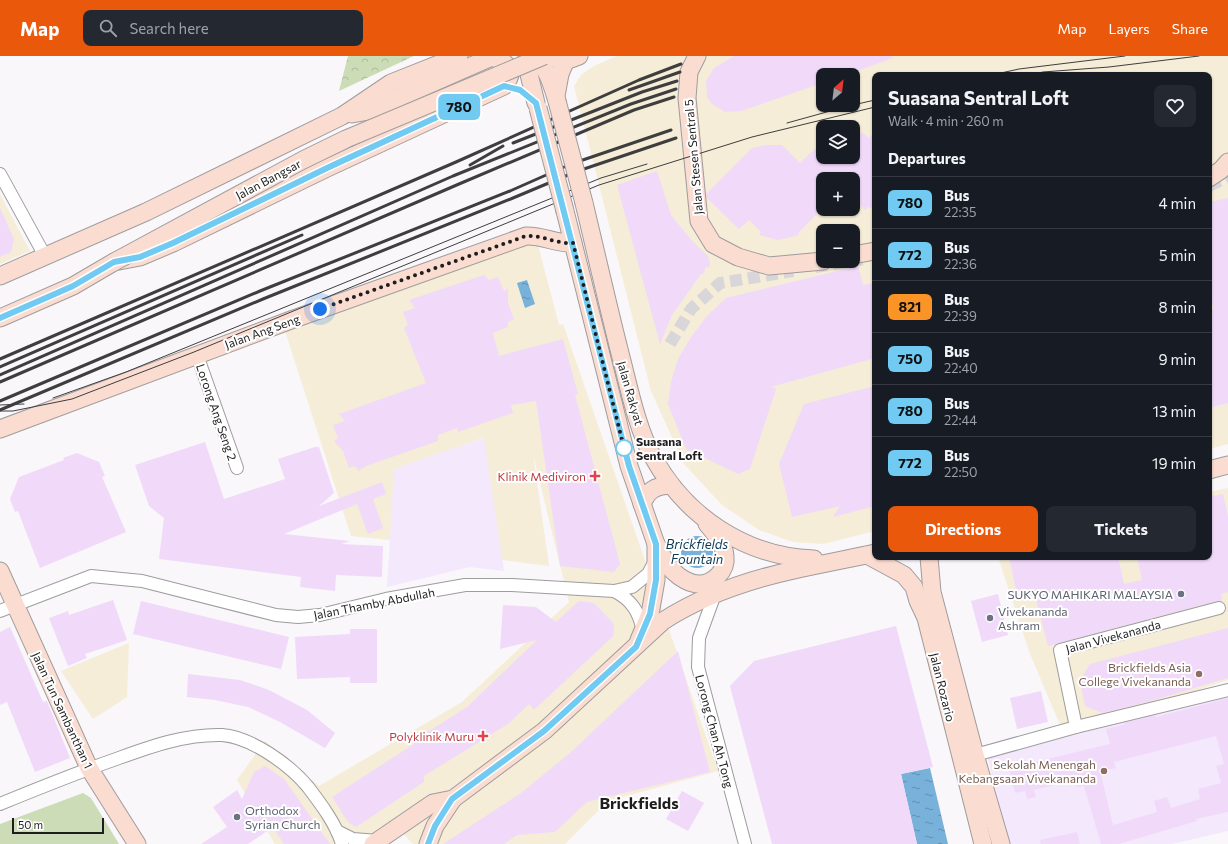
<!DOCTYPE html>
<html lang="en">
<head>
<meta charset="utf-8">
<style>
  body { margin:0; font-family:Commissioner,sans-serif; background:#242831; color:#f1f3f6; height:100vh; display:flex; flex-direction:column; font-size:15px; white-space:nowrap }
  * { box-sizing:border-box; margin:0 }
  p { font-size:13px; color:#9ea1a6 }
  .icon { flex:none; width:22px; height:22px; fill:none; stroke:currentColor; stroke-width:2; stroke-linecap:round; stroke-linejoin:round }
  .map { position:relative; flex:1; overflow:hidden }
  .drawer { position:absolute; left:872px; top:16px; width:340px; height:488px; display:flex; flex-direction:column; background:#171b24; border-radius:8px; box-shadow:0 1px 3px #0004 }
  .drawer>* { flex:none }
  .badge { padding:0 8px; border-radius:6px; font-size:14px; line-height:26px }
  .needle { width:26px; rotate:28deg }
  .fabs { position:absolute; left:816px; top:12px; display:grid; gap:8px }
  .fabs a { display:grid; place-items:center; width:44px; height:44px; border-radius:8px; background:#171b24; box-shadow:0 1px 3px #0004; font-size:20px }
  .scale { position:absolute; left:12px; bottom:10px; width:92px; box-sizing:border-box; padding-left:4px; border:2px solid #1f1e1f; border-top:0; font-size:11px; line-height:14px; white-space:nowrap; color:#1f1e1f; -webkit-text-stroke:3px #fff; paint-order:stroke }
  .you { position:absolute; width:20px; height:20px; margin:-10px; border:3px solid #fff; border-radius:50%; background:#1a73e8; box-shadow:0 0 0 6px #1a73e833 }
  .map>.badge { position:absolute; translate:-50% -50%; box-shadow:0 0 0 2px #fff }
  h2 { padding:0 16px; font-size:15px; line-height:36px }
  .round { display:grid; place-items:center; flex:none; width:42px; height:42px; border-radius:8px; background:#242831 }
  .summary { display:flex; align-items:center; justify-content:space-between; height:68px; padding:0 16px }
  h1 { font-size:19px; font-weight:700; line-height:30px }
  .action { display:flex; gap:8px; margin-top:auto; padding:8px 16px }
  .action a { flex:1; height:46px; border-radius:8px; background:#ea580c; color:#fff; font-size:16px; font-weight:700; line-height:46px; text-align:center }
  .action a+a { background:#242831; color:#f1f3f6 }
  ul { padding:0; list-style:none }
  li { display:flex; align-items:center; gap:12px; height:52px; padding:0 16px; border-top:1px solid #363941 }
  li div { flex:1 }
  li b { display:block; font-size:15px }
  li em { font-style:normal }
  li .badge { min-width:44px; font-weight:700; text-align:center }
  header { display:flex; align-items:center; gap:24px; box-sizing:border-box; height:56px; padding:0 20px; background:#ea580c; color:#fff }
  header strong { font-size:19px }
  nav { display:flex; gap:22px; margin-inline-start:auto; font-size:14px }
  .search { width:280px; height:36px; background:#242831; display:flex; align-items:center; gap:10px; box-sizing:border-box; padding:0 14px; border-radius:8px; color:#9ea1a6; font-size:15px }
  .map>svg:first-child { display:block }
  .commercial { fill:#f5edd7; fill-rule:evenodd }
  .education { fill:#f4e8fd }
  .green { fill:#cbdcb6 }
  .forest { fill:url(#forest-crowns) }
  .water { fill:url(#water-ripples) }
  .building { fill:#f1d9fa; fill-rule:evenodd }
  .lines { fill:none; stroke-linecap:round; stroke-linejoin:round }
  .street-tunnel { stroke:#d8d6d8; stroke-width:12; stroke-dasharray:12 6; stroke-linecap:butt }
  .street-casing { stroke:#9e9c9e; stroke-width:14 }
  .secondary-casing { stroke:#9e9c9e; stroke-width:19 }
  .street { stroke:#fff; stroke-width:12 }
  .secondary { stroke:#fbdcd0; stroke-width:17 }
  .tram { stroke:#3f3e3f; stroke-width:1 }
  .rail { stroke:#3f3e3f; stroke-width:3 }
  .secondary-bridge-casing { stroke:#9e9c9e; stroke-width:19; stroke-linecap:butt }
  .secondary-bridge { stroke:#fbdcd0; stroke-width:17 }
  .line-casing { stroke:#fff; stroke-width:9 }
  .line { stroke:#71caf2; stroke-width:6 }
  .walk { stroke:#1f1e1f; stroke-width:4; stroke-dasharray:0 7.2 }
  .stop-dot { fill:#fff; stroke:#71caf2; stroke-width:2 }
  .health-dot { fill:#e0444e; stroke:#fff; stroke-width:1.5 }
  .worship-dot { fill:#6b7280; stroke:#fff; stroke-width:1.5 }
  .education-dot { fill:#8d6e63; stroke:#fff; stroke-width:1.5 }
  .labels { text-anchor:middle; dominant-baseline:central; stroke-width:4; stroke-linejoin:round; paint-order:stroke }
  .street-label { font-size:12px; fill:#1f1e1f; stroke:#fff }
  .stop-label { font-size:12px; font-weight:bold; fill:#1f1e1f; stroke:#fff; text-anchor:start }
  .health-label { font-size:12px; fill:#be3a42; stroke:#fff; text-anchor:end }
  .worship-label { font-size:12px; fill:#5b616d; stroke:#fff; text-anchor:start }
  .education-label { font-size:12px; fill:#785e54; stroke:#fff; text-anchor:end }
  .water-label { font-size:13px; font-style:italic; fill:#0c3a56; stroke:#fff }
  .district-label { font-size:16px; font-weight:bold; fill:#1f1e1f; stroke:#fff }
</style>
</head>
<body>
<header>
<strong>Map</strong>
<div class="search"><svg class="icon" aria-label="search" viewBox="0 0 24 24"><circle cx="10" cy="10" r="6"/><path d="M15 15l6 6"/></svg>Search here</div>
<nav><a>Map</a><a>Layers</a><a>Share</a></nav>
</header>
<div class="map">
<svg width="1228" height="788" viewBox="0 0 1228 788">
  <defs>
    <pattern id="forest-crowns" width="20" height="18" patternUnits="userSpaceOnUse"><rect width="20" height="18" fill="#cbdcb6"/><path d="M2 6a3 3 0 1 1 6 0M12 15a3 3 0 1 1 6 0" fill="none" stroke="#aebc9c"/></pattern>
    <pattern id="water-ripples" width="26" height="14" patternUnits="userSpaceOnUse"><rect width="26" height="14" fill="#78b1da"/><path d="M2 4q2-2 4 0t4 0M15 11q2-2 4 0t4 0" fill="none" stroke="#628fb0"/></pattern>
  </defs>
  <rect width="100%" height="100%" fill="#f9f7f9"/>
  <g class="commercial">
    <path d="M617 0H1228V388L1209 393V19H875V475L823 488 793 486 759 474 722 449 684 408 651 335 574 30 582 18 594 10ZM823 19H853V49H823ZM823 71H853V101H823ZM823 123H853V153H823ZM823 175H853V205H823Z"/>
    <polygon points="0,138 30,195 0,208"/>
    <polygon points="537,185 559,269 563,268 718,715 608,745 565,788 413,788 402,776 385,788 275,788 237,724 265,685 319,730 462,646 569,546 533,398 549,510 502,504 483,382 395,413 390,484 351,480 285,275"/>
    <polygon points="1228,432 1228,624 1064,678 1030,598 998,501 1209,501 1209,436"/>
    <polygon points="129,587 127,641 93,663 61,615"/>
  </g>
  <g class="education">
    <polygon points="484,382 504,515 470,511 387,531 394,413"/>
    <polygon points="1228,640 1228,775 1172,788 1007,788 988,702 1197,646"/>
  </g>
  <polygon class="green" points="83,737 91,742 119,788 0,788 0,768"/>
  <polygon class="forest" points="348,0 414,0 339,35"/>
  <g class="water">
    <polygon points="527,224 535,248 525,252 517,227"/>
    <circle cx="697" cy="496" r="16"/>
    <polygon points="930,712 948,788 917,788 901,718"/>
  </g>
  <g class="building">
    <polygon points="734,0 892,0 893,2 846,19 823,19 823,27 741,55 725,56 712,48 707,41 706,25 714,12"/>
    <polygon points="853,75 863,77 869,82 875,76 875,153 868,151 865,154 853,142 853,123 823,123 823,152 798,177 799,179 778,184 759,179 761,176 749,164 739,173 707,142 706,138 752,92 766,89 782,89 800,107 823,85 823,101 853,101"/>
    <polygon points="657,115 671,159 693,186 708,200 710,206 709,211 705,212 704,217 701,218 672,259 660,288 617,129"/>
    <polygon points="1228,142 1228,347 1212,351 1209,339 1209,254 1214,253 1209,235 1209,146"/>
    <polygon points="0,152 14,183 11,196 0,201"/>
    <polygon points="858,210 863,229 875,227 875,302 771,331 776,333 750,413 738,418 686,393 668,348 671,326 678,303 691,281 707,260 726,242"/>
    <polygon points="484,219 489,224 498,221 504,235 508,233 508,247 514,263 508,266 508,271 493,277 499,300 563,283 578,338 575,339 620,508 614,516 560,510 536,345 511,349 513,357 458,376 457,372 438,379 438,385 366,410 359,415 355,410 349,412 343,395 334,385 338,382 333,369 345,365 339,358 426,327 404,272 408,269 403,256 415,252 409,244"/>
    <polygon points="875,330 875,450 833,461 840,450 792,461 779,408 804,348"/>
    <polygon points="205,386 224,443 285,423 278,403 315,391 319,391 334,437 319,450 382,426 386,438 373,443 383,472 368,478 357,448 284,478 350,485 341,488 383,490 382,521 336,519 335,535 300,531 301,521 159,503 164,462 149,450 135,409"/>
    <polygon points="77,397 99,406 105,420 102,421 126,476 40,512 18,455 15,456 10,443 19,421 64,404 63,402"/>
    <polygon points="1223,438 1228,460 1228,536 1221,538 1222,545 1217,545 1048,590 1035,539 1018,543 1009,501 1118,501 1124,528 1142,524 1137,501 1209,501 1209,441"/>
    <polygon points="998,538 1008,579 982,586 971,545"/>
    <polygon points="113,544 127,584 85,598 87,602 68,610 49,562 68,555 69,559"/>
    <polygon points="141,545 289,581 281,613 133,578"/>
    <polygon points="579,545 594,547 614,568 613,580 608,585 534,654 529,648 508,668 424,720 424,726 356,771 348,766 332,741 414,688 412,686 467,651 537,584 500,593 503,549 536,551 556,566"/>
    <polygon points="896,570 933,711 901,718 917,788 772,788 730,630 754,605"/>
    <polygon points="10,571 43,646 47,645 70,702 35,716 7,646 0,649 0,576"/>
    <polygon points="1228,572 1228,622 1151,645 1102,657 1085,650 1080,624 1090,608"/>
    <polygon points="350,573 377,573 377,627 350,627 350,621 297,623 295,581 350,578"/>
    <polygon points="678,595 710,716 587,746 555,776 517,779 504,788 443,788 521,737 570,697"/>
    <polygon points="188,618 240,624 269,634 307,654 335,677 325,692 280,666 248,651 215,644 187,641"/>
    <polygon points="1041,635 1048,666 1017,673 1010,642"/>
    <path d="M1228 642V756L1196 763 1197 765 1119 788H1101L1084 730 1077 731 1075 724 1034 734 1036 741 1027 743 1025 735 1015 737 1009 712 1110 688 1106 673 1126 668 1123 667 1155 659 1156 661ZM1216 680 1224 708 1216 710 1221 727 1198 733 1200 743 1171 752 1167 741 1154 745 1157 756 1113 769 1100 715 1116 712 1114 706Z"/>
    <polygon points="265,710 284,723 330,788 284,788 273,771 248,788 201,788 227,771 213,751 237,734 242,743 254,716"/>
    <polygon points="682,735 704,747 688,775 666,763"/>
    <polygon points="1077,776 1080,788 1041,788 1040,784"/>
  </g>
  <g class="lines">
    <g class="street-tunnel">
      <polyline points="1209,130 1228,121"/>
      <polyline points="815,211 864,203"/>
      <polyline points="670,288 691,253 720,227 793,215"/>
    </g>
    <g class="street-casing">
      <g id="street">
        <polyline points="0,118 45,200"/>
        <polyline points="197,299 237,412"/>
        <path d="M614 535C632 544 639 556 643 575"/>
        <polyline points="715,538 699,582 698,611 745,788"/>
        <polyline points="0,555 91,520 142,525 276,559 298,561 320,559 386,543 465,529 512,529 614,535 632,531 648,518 655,505"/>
        <polyline points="1076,671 1060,594 1219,552"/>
        <polyline points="968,701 1076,671 1228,634"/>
        <path d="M0 748C39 732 79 716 119 702 152 690 186 678 222 679 251 681 290 709 308 731 321 748 336 768 342 788"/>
        <polyline points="337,775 353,783 378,785"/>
      </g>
    </g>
    <g class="secondary-casing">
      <g id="secondary">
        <polyline points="527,0 527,10 536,47"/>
        <path d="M532 0C547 9 552 29 557 45"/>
        <path d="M551 0C562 7 567 5 579 0"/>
        <polyline points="697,0 689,16 687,42 699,165 713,188 738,201 769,210 823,205"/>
        <polyline points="556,40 560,18 565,6"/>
        <polyline points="352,58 369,55 494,0"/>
        <polyline points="1209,122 1221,114 1228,106"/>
        <path d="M584 147C597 201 609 255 623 309 630 337 639 377 653 401 686 461 746 501 814 503"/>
        <polyline points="565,155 629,410 656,488 656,524 650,558 639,584"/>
        <polyline points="853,199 875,195"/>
        <polyline points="0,220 146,156 342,60 391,27 459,0"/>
        <path d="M0 262 73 230 114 206 140 201 173 187 327 112 504 30C517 14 507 5 490 1"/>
        <path d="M0 373 291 264 526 180C542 179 556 188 573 187"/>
        <polyline points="1209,414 1228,409"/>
        <path d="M642 448C648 434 655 430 670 429"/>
        <path d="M656 488C661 497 666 509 674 516 680 522 690 528 699 528 713 528 727 515 725 500 724 488 715 477 707 468"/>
        <polyline points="867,499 904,519 914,531 918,545 926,562 983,788"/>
        <polyline points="929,501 932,536 975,699 1001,788"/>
        <polyline points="0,515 89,712 137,788"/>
        <path d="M373 788 433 747 453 743 544 675 663 565C702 540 748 524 794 514 821 508 848 503 875 497"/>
        <polyline points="428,788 435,770 453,743"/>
      </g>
    </g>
    <use href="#street" class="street"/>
    <use href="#secondary" class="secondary"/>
    <g class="tram">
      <polyline points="992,19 1019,13 1125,0"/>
      <polyline points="1028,19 1043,16 1109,11 1199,0"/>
      <polyline points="853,49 875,44"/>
      <polyline points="787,67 852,49"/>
      <polyline points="53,342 126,316 601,122 647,108"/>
      <polyline points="0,349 24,348"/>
      <polyline points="0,355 13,355 72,343 194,296 599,129 752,81 875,51"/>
    </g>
    <g class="rail">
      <polyline points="629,34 680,16"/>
      <polyline points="513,87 642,36 677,25"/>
      <polyline points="470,109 503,90"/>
      <polyline points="0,303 456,106 639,24 681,8"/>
      <polyline points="0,311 302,179"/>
      <polyline points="0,319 453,120 631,48 676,33"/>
      <polyline points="0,326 459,128 634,54 674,41"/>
      <polyline points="0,345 260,235 510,135 571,108 671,74"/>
      <polyline points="0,354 263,243 513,142 575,116 676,82"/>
    </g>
    <g class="secondary-bridge-casing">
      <g id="secondary-bridge">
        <polyline points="557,45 584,147"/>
        <polyline points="538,52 565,155"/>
        <polyline points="114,206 303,104 346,83 544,0"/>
      </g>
    </g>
    <use href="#secondary-bridge" class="secondary-bridge"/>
  </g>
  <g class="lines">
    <g class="line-casing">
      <polyline id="line" points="0,262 73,230 114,206 140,201 173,187 327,112 504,30 520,34 536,47 629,410 656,488 656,524 650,558 636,591 544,675 452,743 435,770 428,788"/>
    </g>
    <use href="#line" class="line"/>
    <path class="walk" d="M320 253 526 180C543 179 555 188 573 187L624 392"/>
  </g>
  <circle class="stop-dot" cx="624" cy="392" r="8"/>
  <g class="health-dot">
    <path d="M593 414h4v4h4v4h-4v4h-4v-4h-4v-4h4z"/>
    <path d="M481 674h4v4h4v4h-4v4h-4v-4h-4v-4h4z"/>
  </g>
  <g class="worship-dot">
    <circle cx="1181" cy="538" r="4"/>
    <circle cx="990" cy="562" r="4"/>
    <circle cx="237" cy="761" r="4"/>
  </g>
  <g class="education-dot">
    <circle cx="1199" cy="618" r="4"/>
    <circle cx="1104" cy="715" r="4"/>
  </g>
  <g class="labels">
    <g class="street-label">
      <text transform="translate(693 101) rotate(-95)">Jalan Stesen Sentral 5</text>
      <text transform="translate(268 123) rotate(-28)">Jalan Bangsar</text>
      <text transform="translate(262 275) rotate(-20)">Jalan Ang Seng</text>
      <text transform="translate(631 337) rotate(74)">Jalan Rakyat</text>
      <text transform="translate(217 356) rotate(71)">Lorong Ang Seng 2</text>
      <text transform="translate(374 547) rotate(-11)">Jalan Thamby Abdullah</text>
      <text transform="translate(1113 580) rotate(-15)">Jalan Vivekananda</text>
      <text transform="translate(943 631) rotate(76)">Jalan Rozario</text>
      <text transform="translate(63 654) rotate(65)">Jalan Tun Sambanthan 1</text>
      <text transform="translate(715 675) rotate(75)">Lorong Chan Ah Tong</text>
    </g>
    <g class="stop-label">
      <text x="636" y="385">Suasana<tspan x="636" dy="14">Sentral Loft</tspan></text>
    </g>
    <g class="health-label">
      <text x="586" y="420">Klinik Mediviron</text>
      <text x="474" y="680">Polyklinik Muru</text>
    </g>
    <g class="worship-label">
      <text x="1173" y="538" text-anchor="end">SUKYO MAHIKARI MALAYSIA</text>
      <text x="998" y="555">Vivekananda<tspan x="998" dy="14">Ashram</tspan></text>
      <text x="245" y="754">Orthodox<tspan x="245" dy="14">Syrian Church</tspan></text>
    </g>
    <g class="education-label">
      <text x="1191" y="611">Brickfields Asia<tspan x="1191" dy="14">College Vivekananda</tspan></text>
      <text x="1096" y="708">Sekolah Menengah<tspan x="1096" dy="14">Kebangsaan Vivekananda</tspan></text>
    </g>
    <g class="water-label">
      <text x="697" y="488">Brickfields<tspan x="697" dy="15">Fountain</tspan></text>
    </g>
    <g class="district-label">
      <text x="639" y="746">Brickfields</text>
    </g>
  </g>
</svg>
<div class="fabs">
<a><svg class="needle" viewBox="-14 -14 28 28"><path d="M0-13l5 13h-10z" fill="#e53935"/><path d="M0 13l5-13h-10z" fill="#9ea1a6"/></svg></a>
<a><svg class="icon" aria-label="layers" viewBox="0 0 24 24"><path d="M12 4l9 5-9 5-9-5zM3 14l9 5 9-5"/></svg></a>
<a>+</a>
<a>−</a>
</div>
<div class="scale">50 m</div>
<div class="you" style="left:320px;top:253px"></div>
<b class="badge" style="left:459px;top:51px;background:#71caf2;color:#111">780</b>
<section class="drawer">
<div class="summary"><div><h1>Suasana Sentral Loft</h1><p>Walk · 4 min · 260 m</p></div><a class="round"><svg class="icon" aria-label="heart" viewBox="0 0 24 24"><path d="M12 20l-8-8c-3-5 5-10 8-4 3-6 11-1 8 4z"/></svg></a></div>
<h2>Departures</h2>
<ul>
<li><span class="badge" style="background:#71caf2;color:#111">780</span><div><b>Bus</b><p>22:35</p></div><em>4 min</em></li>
<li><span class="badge" style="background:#71caf2;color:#111">772</span><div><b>Bus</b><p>22:36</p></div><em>5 min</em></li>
<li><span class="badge" style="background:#fa9426;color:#111">821</span><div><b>Bus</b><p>22:39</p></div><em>8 min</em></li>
<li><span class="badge" style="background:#71caf2;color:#111">750</span><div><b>Bus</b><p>22:40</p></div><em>9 min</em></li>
<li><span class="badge" style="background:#71caf2;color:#111">780</span><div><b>Bus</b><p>22:44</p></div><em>13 min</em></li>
<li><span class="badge" style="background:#71caf2;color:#111">772</span><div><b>Bus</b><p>22:50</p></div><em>19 min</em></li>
</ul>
<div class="action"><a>Directions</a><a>Tickets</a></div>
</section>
</div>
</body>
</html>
